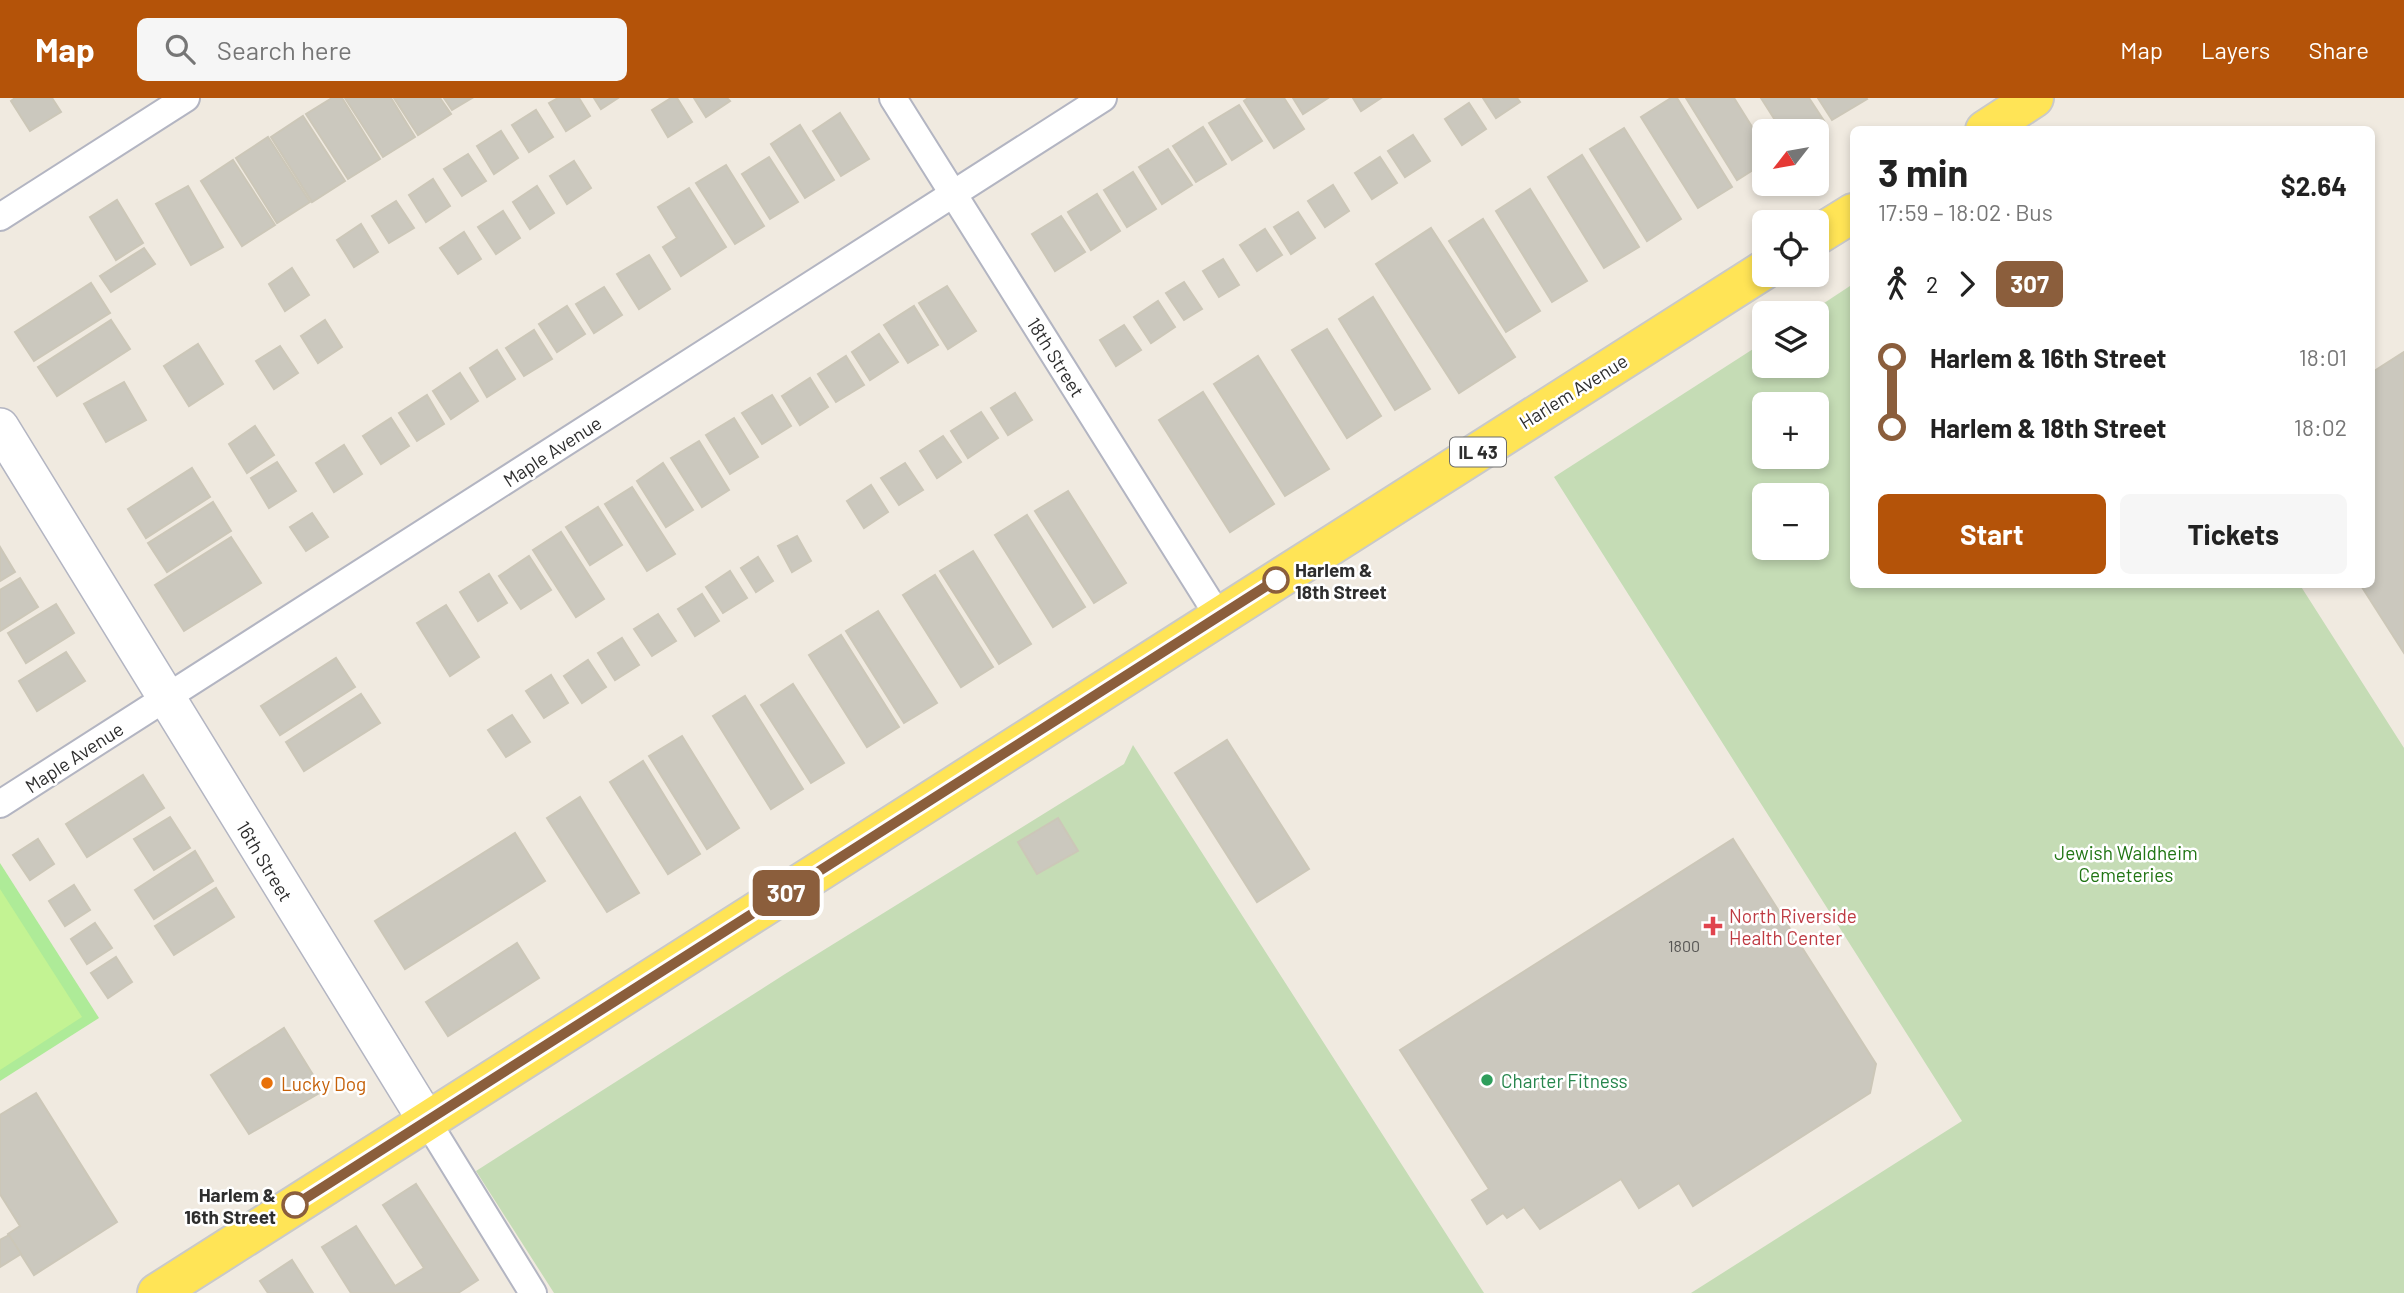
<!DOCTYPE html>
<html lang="en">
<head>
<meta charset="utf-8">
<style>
  body { margin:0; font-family:Barlow,sans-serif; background:#f6f6f6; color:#222; height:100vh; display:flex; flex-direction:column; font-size:26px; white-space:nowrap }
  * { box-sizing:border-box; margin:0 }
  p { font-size:23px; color:#767676 }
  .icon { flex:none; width:38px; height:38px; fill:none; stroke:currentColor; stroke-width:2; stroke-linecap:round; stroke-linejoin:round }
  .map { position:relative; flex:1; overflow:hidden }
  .drawer { position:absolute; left:1850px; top:28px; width:525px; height:462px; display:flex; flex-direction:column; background:#fff; border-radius:10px; box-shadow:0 4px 10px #0003 }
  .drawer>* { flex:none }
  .badge { padding:0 14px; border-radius:10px; font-size:24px; line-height:46px }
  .needle { width:46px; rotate:239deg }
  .controls { position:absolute; left:1752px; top:21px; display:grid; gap:14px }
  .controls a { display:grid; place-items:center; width:77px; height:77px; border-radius:10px; background:#fff; box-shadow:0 4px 10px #0003; font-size:35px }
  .map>.badge { position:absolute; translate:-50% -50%; box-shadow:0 0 0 4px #fff }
  .legs { display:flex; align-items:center; gap:10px; height:77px; padding:0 28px; font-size:23px }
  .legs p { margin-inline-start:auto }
  .summary { display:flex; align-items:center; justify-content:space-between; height:119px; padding:0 28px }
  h1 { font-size:38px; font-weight:700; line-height:52px }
  .primary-button { display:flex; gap:14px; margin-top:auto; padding:14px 28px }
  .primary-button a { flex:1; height:80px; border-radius:10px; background:#b45309; color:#fff; font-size:28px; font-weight:700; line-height:80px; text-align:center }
  .primary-button a+a { background:#f6f6f6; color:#222 }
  ul { padding:0 28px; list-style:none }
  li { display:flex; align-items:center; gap:24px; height:70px; font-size:26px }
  li i { display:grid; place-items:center; width:10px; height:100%; margin:0 9px; background:currentColor }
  li i::after { content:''; width:18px; height:18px; margin:-9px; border:5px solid; border-radius:50%; background:#fff }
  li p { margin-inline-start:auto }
  li:first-child i { background:linear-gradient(#0000 50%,currentColor 0) }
  li:last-child i { background:linear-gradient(currentColor 50%,#0000 0) }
  header { display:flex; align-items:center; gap:42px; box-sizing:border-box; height:98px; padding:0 35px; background:#b45309; color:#fff }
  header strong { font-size:33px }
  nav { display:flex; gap:38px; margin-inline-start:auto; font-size:24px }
  .search { width:490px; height:63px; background:#f6f6f6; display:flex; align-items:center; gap:18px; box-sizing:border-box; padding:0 24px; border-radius:10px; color:#767676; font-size:26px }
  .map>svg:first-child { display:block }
  .green { fill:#aeeb98 }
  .cemetery { fill:#c5dcb5; fill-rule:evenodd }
  .pitch { fill:#c3f393 }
  .building { fill:#cbc8be; stroke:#ccc7b8; stroke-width:2 }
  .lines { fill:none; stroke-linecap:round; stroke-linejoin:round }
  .street-casing { stroke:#b3b5c2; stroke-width:30 }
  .secondary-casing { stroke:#b3b5c2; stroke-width:40 }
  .primary-casing { stroke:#c9c9c9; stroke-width:42 }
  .street { stroke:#fff; stroke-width:26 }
  .secondary { stroke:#fff; stroke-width:37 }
  .primary { stroke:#ffe456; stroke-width:38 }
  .line-1-casing { stroke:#fff; stroke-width:16 }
  .line-1 { stroke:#8b5e3c; stroke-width:10 }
  .stop-1-dot { fill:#fff; stroke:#8b5e3c; stroke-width:3.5 }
  .health-dot { fill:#e0444e; stroke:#fff; stroke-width:2.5 }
  .leisure-dot { fill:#2e9e5b; stroke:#fff; stroke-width:2.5 }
  .food-dot { fill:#e8710a; stroke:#fff; stroke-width:2.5 }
  .labels { text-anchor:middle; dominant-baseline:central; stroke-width:5; stroke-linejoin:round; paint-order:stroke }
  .number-label { font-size:16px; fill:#555452 }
  .shield { fill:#fff; stroke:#6d6d6d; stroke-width:2 }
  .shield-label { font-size:18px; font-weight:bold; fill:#2e2e2e }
  .street-label { font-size:19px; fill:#2e2e2e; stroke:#fff }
  .stop-label { font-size:19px; font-weight:bold; fill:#2e2e2e; stroke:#fff; text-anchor:start }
  .park-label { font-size:19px; fill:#217514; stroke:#fff }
  .health-label { font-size:19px; fill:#be3a42; stroke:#fff; text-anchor:start }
  .leisure-label { font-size:19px; fill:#27864d; stroke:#fff; text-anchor:start }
  .food-label { font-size:19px; fill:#c56008; stroke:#fff; text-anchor:start }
</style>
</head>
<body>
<header>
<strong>Map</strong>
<div class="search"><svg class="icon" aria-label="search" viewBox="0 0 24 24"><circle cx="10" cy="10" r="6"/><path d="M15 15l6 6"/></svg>Search here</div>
<nav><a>Map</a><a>Layers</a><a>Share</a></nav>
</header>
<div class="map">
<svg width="2404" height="1195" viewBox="0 0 2404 1195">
  <rect width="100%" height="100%" fill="#f0eae0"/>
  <polygon class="green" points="0,765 99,920 0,983"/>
  <g class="cemetery">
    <path d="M1853 186V486L2300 487 2404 650V1195H1691L1962 1023 1554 379 1764 244V268H1816V215H1809ZM1764 306H1816V359H1764ZM1764 397H1816V450H1764Z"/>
    <polygon points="1133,647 1484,1195 554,1195 476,1073 785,876 1124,666"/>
  </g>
  <polygon class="pitch" points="0,791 82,919 0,972"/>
  <g class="building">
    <polygon points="15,0 52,0 61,14 30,33 11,3"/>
    <polygon points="332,0 342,0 380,61 348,81 306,16"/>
    <polygon points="345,0 391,0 415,39 383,59"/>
    <polygon points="394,0 440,0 451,16 418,37"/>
    <polygon points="444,0 472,0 452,12"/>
    <polygon points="558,0 579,0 590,18 566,33 549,5"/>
    <polygon points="594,0 618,0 601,11"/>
    <polygon points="671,0 677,0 692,24 668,39 652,12"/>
    <polygon points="694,0 727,0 730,3 706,19"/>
    <polygon points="1248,0 1284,0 1304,31 1274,50 1244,3"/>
    <polygon points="1293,0 1328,0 1303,16"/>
    <polygon points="1353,0 1381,0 1361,13"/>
    <polygon points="1483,0 1517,0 1520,4 1496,20"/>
    <polygon points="1671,0 1677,0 1732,89 1698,110 1641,19"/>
    <polygon points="1686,0 1734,0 1764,48 1764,65 1737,82"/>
    <polygon points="1761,0 1809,0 1826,26 1814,33 1782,33"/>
    <polygon points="1818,0 1866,0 1867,1 1832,22"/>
    <polygon points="1469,5 1486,31 1462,47 1445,21"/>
    <polygon points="1239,7 1262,43 1232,62 1209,25"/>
    <polygon points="536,12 553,39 529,54 512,27"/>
    <polygon points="840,15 869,61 841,78 813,33"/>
    <polygon points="303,18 345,83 312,104 271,39"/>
    <polygon points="800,27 834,82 805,100 771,46"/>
    <polygon points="1203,29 1226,66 1196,84 1173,48"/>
    <polygon points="1624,30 1681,121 1647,143 1590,51"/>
    <polygon points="501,33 518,60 494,76 477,48"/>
    <polygon points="1413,37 1430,63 1405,79 1388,53"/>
    <polygon points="268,39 310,104 277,125 236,60"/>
    <polygon points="1168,51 1192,87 1162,106 1139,69"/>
    <polygon points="468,56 486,83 462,98 444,71"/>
    <polygon points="1582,57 1639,149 1604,170 1548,79"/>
    <polygon points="769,59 798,104 770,121 742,76"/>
    <polygon points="1380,59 1397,85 1372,101 1355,75"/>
    <polygon points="233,62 275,127 242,148 201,83"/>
    <polygon points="574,63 591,90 567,106 550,78"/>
    <polygon points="726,67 764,128 735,146 696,85"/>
    <polygon points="1133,74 1156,111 1127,129 1104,92"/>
    <polygon points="433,81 450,108 426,124 409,97"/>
    <polygon points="1333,87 1349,113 1325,129 1308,103"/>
    <polygon points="188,88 223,149 191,167 156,106"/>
    <polygon points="537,88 554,115 530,131 513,104"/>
    <polygon points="689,90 726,149 681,178 663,149 677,140 658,109"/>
    <polygon points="1530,91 1587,183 1552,204 1496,113"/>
    <polygon points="1097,96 1120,133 1091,152 1068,114"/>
    <polygon points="117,102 143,145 116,162 90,119"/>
    <polygon points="396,103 414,130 389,145 372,118"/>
    <polygon points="503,113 520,140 496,156 478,129"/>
    <polygon points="1298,114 1315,140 1291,156 1274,129"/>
    <polygon points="1061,118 1085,154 1055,173 1032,136"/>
    <polygon points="1483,121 1540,213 1506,234 1449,143"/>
    <polygon points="361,126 378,154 354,169 337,142"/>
    <polygon points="1431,130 1515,259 1459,295 1376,166"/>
    <polygon points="1265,131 1282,157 1257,173 1240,147"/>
    <polygon points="464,134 481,161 458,176 440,150"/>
    <polygon points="144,150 155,166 111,194 100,178"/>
    <polygon points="649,157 670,191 639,211 617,176"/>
    <polygon points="1223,161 1239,187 1219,199 1203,173"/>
    <polygon points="292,170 309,197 285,213 269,186"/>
    <polygon points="1184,184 1202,211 1184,222 1166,195"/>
    <polygon points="91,185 110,215 34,263 15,234"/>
    <polygon points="947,188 976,233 948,251 919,205"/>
    <polygon points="604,189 622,217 594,235 576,206"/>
    <polygon points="1373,199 1430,291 1395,312 1339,221"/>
    <polygon points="1158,203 1175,229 1151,245 1134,219"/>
    <polygon points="567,208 585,236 557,254 539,226"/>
    <polygon points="914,208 938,247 908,265 884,227"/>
    <polygon points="111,222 130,251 57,298 38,269"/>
    <polygon points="325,222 342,249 318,265 301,238"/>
    <polygon points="1124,227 1141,252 1116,268 1100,242"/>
    <polygon points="1327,231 1381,318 1347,340 1292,252"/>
    <polygon points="534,232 552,261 524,278 506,250"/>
    <polygon points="879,236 898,264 870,282 852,254"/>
    <polygon points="198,246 223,286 189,308 164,268"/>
    <polygon points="280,248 298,275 274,291 256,263"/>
    <polygon points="497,252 515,281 487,299 470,270"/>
    <polygon points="2404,254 2404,555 2360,486 2371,486 2371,275"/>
    <polygon points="846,258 864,287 836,304 818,276"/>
    <polygon points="1258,258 1329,371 1285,398 1214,286"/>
    <polygon points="460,275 478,303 451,321 433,293"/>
    <polygon points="810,280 828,309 800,327 782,298"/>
    <polygon points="124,284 146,322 106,344 84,306"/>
    <polygon points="1203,294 1274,406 1230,434 1159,322"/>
    <polygon points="1015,295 1032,322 1008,337 991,310"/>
    <polygon points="427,297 444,326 417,343 399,315"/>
    <polygon points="772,297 791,328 762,346 742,315"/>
    <polygon points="981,314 998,340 968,360 951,333"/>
    <polygon points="391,320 409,348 381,366 363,338"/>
    <polygon points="734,320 758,359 730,376 706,337"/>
    <polygon points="255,328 274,357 247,375 229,346"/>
    <polygon points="943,338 961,364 937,380 920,353"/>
    <polygon points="699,343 729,392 702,409 671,360"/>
    <polygon points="344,347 362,376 334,394 316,365"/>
    <polygon points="277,364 296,393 269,410 251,380"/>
    <polygon points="663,365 693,412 666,429 637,383"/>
    <polygon points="905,365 923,392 899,407 881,380"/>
    <polygon points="192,370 210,399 146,440 128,411"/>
    <polygon points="871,387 888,414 864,430 847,403"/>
    <polygon points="632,389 675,456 647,473 605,406"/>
    <polygon points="1068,393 1126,485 1094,505 1035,413"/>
    <polygon points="213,404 231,433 167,474 148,445"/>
    <polygon points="598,409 622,447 590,467 566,429"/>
    <polygon points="312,415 328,439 306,453 290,429"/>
    <polygon points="1027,417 1085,509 1053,529 995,437"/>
    <polygon points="561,434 604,501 576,519 533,452"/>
    <polygon points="797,438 811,463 792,474 778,448"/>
    <polygon points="231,439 261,485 184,533 155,487"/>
    <polygon points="0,449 15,474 0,483"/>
    <polygon points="973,453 1031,546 999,566 940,473"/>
    <polygon points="529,458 551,492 521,511 499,478"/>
    <polygon points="758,459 773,483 756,494 741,470"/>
    <polygon points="730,473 747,500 723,515 706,489"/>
    <polygon points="489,476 507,505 478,523 460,494"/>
    <polygon points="935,477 993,569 961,589 903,497"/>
    <polygon points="20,480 38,509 0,533 0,492"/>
    <polygon points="702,496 719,523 695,538 678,511"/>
    <polygon points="56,506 74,535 26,565 8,535"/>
    <polygon points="446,507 479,559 450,578 417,525"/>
    <polygon points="878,513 937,605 904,625 846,533"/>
    <polygon points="658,516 676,543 652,558 634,531"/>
    <polygon points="841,537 899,629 867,649 809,557"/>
    <polygon points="622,540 639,567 615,582 598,555"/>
    <polygon points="66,554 85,583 37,613 19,583"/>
    <polygon points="336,560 355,589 280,637 261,608"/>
    <polygon points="588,562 606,589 582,605 564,578"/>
    <polygon points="551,577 568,605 544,620 526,593"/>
    <polygon points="793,586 844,665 811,685 761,607"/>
    <polygon points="361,596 380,625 304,673 286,644"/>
    <polygon points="745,598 803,691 771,711 713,618"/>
    <polygon points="512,617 530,644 506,659 488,632"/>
    <polygon points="682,638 739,730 707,751 649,658"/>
    <polygon points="1227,642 1309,771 1257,804 1175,675"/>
    <polygon points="643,663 700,756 668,776 610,684"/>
    <polygon points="143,677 164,710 87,759 66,726"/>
    <polygon points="580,699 639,795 607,814 547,720"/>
    <polygon points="170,719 190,750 154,772 134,741"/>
    <polygon points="1058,720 1078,753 1037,776 1018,744"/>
    <polygon points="515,735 545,783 405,871 375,823"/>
    <polygon points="38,741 54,766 30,782 13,757"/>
    <polygon points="1733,741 1876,966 1870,995 1693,1108 1679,1085 1639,1110 1621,1081 1540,1131 1524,1109 1507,1120 1503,1115 1487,1126 1472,1102 1489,1091 1400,952"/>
    <polygon points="195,753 213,783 154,821 135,792"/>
    <polygon points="74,787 90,812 65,828 49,803"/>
    <polygon points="216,790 234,819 174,857 155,828"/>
    <polygon points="95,825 112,850 87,866 71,841"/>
    <polygon points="517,845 539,880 448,938 426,904"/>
    <polygon points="116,859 132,884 108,900 91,875"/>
    <polygon points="284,930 323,993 249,1036 211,977"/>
    <polygon points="36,995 117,1124 34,1177 8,1136 20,1128 0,1096 0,1017"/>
    <polygon points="416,1086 478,1182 458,1195 351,1195 322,1149 356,1128 395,1188 424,1170 383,1107"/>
    <polygon points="9,1137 21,1156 0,1169 0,1142"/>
    <polygon points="292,1162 313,1195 268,1195 260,1183"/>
  </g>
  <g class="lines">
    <g class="street-casing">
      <g id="street">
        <polyline points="893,0 1219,519"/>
        <polyline points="0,119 186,0"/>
        <polyline points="0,706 1103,0"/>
        <polyline points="427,1023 533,1195"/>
      </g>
    </g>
    <g class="secondary-casing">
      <polyline id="secondary" points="0,329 427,1023"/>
    </g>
    <g class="primary-casing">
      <g id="primary">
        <polyline points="1985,32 2034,0"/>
        <polyline points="1816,138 1853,115"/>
        <polyline points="157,1195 1764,172"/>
      </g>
    </g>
    <use href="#street" class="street"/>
    <use href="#secondary" class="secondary"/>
    <use href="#primary" class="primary"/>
  </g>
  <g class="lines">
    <g class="line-1-casing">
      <polyline id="line-1" points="295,1107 1276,482"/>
    </g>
    <use href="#line-1" class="line-1"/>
  </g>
  <g class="stop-1-dot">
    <circle cx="1276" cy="482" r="12"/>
    <circle cx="295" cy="1107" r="12"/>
  </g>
  <path class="health-dot" d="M1709.5 817.5h7v7h7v7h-7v7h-7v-7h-7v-7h7z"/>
  <circle class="leisure-dot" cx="1487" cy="982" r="7"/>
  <circle class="food-dot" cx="267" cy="985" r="7"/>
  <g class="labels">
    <g class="number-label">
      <text x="1684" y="847">1800</text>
    </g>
    <rect class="shield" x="1450" y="339.5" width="56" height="29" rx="5"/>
    <g class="shield-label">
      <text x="1478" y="354">IL 43</text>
    </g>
    <g class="street-label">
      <text transform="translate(1056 259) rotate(58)">18th Street</text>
      <text transform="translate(1573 293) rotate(-32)">Harlem Avenue</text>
      <text transform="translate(552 353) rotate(-33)">Maple Avenue</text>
      <text transform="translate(74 659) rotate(-33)">Maple Avenue</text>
      <text transform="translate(265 763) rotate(59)">16th Street</text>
    </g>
    <g class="stop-label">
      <text x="1295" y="471">Harlem &amp;<tspan x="1295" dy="22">18th Street</tspan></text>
      <text x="276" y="1096" text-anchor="end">Harlem &amp;<tspan x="276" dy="22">16th Street</tspan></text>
    </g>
    <g class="park-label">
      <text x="2126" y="754">Jewish Waldheim<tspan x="2126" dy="22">Cemeteries</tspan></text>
    </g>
    <g class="health-label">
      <text x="1729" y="817">North Riverside<tspan x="1729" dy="22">Health Center</tspan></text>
    </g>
    <g class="leisure-label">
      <text x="1501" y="982">Charter Fitness</text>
    </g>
    <g class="food-label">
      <text x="281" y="985">Lucky Dog</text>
    </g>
  </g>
</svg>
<div class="controls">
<a><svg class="needle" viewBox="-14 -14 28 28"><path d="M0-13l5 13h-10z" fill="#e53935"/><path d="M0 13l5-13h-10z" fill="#767676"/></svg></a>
<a><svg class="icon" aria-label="locate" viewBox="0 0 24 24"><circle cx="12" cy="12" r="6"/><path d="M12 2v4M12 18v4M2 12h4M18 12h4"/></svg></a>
<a><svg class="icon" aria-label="layers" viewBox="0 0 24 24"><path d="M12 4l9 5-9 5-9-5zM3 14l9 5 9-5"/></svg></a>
<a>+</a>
<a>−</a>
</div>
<b class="badge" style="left:786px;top:795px;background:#8b5e3c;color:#fff">307</b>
<section class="drawer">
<div class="summary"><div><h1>3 min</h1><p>17:59 – 18:02 · Bus</p></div><b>$2.64</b></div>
<div class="legs"><svg class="icon" aria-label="walk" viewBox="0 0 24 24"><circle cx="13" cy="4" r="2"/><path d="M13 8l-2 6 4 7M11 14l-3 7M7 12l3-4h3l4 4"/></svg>2<svg class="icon" aria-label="forward" viewBox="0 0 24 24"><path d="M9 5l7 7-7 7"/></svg><b class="badge" style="background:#8b5e3c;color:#fff">307</b></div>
<ul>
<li><i style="color:#8b5e3c"></i><b>Harlem &amp; 16th Street</b><p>18:01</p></li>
<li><i style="color:#8b5e3c"></i><b>Harlem &amp; 18th Street</b><p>18:02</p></li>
</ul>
<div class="primary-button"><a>Start</a><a>Tickets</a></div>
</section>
</div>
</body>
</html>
